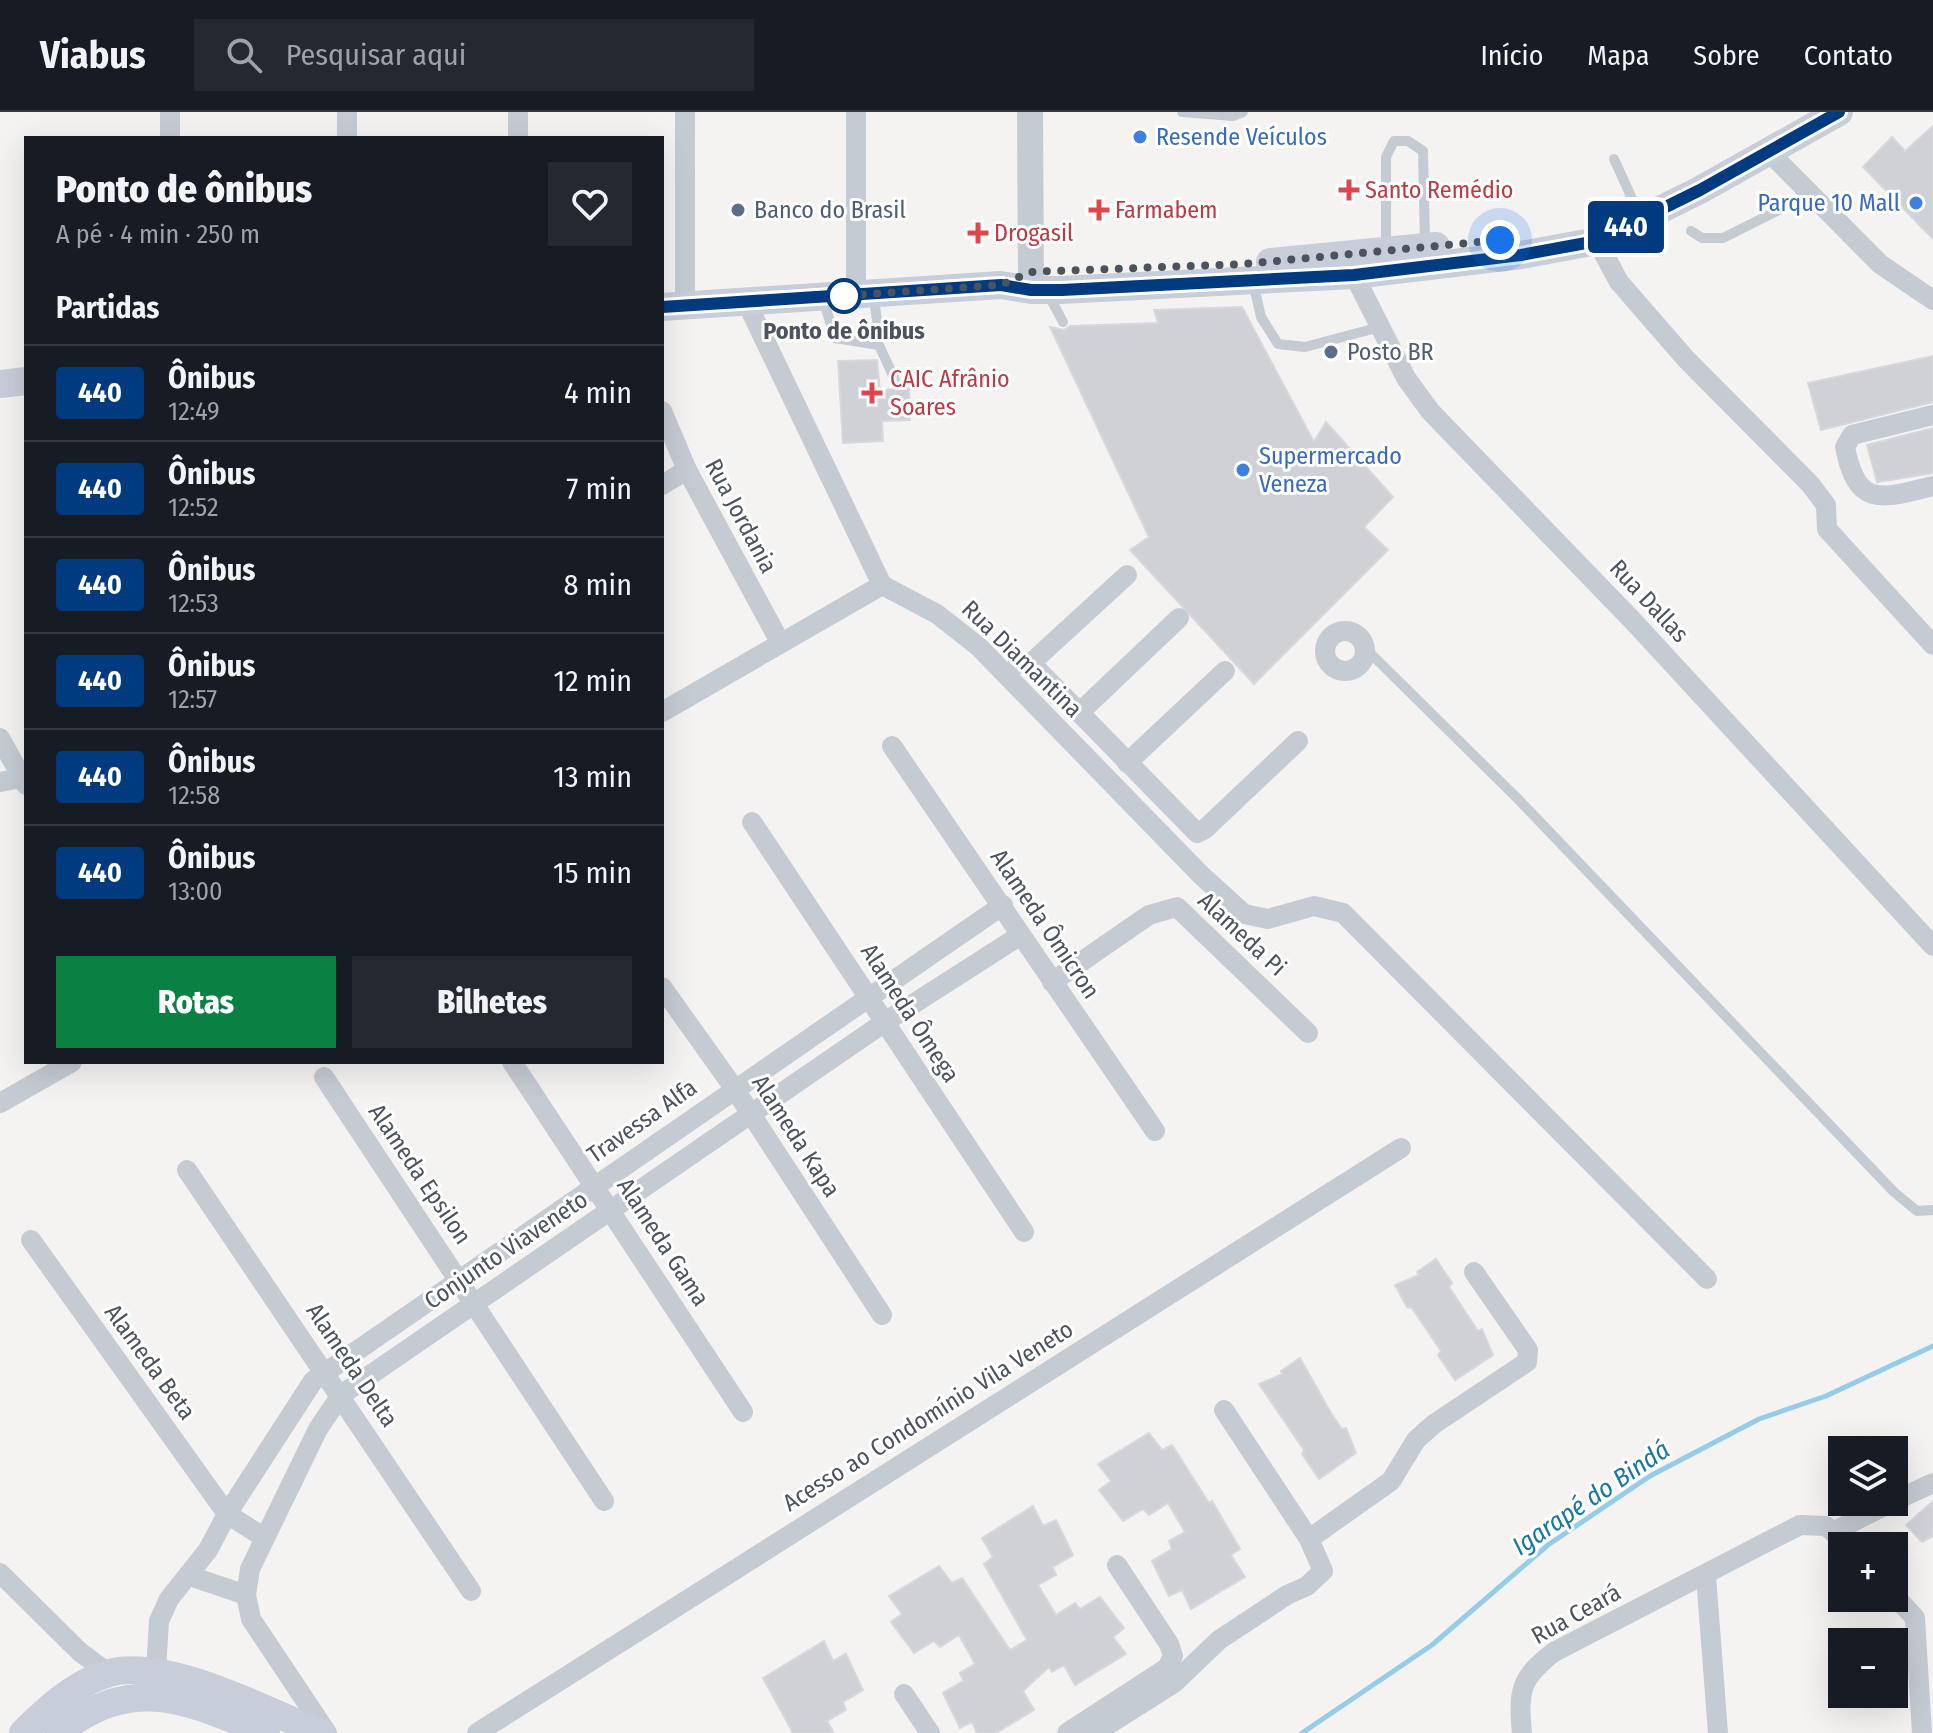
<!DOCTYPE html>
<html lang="pt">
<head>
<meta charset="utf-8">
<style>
  body { margin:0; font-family:"Fira Sans Condensed",sans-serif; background:#242831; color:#f1f3f6; height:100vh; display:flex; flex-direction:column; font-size:30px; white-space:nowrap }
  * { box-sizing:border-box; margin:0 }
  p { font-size:26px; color:#9ea1a6 }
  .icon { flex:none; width:44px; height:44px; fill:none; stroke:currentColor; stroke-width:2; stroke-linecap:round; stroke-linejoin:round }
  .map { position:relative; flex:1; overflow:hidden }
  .side { position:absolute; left:24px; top:24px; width:640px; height:928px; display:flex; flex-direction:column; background:#171b24; border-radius:0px; box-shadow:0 8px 32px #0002 }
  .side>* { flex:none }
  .badge { padding:0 16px; border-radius:6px; font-size:28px; line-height:52px }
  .tools { position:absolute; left:1828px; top:1324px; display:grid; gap:16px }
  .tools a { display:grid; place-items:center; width:80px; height:80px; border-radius:0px; background:#171b24; box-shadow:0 8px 32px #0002; font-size:40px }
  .you { position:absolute; width:40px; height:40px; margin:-20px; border:6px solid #fff; border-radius:50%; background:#1a73e8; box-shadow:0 0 0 12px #1a73e833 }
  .map>.badge { position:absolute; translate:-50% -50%; box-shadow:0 0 0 4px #fff }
  h2 { padding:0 32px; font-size:30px; line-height:72px }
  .round { display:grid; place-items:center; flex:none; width:84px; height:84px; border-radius:0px; background:#242831 }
  .overview { display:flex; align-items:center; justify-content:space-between; height:136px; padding:0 32px }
  h1 { font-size:38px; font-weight:800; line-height:60px }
  .button { display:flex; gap:16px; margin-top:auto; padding:16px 32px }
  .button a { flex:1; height:92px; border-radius:0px; background:#0b8043; color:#fff; font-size:32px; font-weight:800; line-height:92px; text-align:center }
  .button a+a { background:#242831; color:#f1f3f6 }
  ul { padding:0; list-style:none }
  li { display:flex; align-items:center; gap:24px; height:96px; padding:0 32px; border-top:2px solid #363941 }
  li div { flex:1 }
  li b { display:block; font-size:30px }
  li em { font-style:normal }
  li .badge { min-width:88px; font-weight:700; text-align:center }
  header { display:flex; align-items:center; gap:48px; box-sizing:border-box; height:112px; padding:0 40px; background:#171b24; border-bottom:2px solid #363941 }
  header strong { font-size:38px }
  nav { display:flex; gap:44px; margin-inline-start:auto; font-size:28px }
  .search { width:560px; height:72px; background:#242831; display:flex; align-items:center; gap:20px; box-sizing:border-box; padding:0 28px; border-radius:0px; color:#9ea1a6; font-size:30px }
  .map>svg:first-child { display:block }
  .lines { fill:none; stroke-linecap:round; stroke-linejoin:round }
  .stream { stroke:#95cce7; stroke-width:5 }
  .building { fill:#d0d1d6; stroke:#d7d8dd; stroke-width:2 }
  .service { stroke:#c4cbd2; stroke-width:10 }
  .minor { stroke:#c4cbd2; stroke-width:20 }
  .tertiary { stroke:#c4cbd2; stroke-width:26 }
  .secondary { stroke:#c7cdd9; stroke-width:28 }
  .line-casing { stroke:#fff; stroke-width:18 }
  .line { stroke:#003b80; stroke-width:12 }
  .walk { stroke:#4b535f; stroke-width:8; stroke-dasharray:0 14.4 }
  .shop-dot { fill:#3f7fe0; stroke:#fff; stroke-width:3 }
  .health-dot { fill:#e0444e; stroke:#fff; stroke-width:3 }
  .service-dot { fill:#5c6f8a; stroke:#fff; stroke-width:3 }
  .stop-dot { fill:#fff; stroke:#003b80; stroke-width:4 }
  .labels { text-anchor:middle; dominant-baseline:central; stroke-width:6; stroke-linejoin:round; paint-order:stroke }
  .shop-label { font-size:24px; fill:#366cbe; stroke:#fff; text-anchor:start }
  .health-label { font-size:24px; fill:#be3a42; stroke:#fff; text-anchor:start }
  .service-label { font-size:24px; fill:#4e5e75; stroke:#fff; text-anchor:start }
  .stop-label { font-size:24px; font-weight:bold; fill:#4b535f; stroke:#fff }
  .street-label { font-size:24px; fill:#4b535f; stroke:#fff }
  .water-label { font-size:26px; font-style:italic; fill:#1677a7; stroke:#fff }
</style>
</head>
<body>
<header>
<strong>Viabus</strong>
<div class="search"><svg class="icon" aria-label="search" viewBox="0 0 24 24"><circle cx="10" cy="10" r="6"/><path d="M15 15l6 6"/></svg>Pesquisar aqui</div>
<nav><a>Início</a><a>Mapa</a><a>Sobre</a><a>Contato</a></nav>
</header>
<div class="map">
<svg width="1933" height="1621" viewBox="0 0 1933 1621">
  <rect width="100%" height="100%" fill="#f4f3f2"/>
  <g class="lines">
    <polyline class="stream" points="1302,1621 1432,1533 1548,1433 1650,1364 1759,1307 1826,1284 1933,1234"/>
  </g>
  <g class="building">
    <polygon points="1933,14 1933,127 1863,55 1892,25 1905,39"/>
    <polygon points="1242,195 1314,330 1326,310 1393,385 1364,415 1388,438 1254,572 1130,438 1149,425 1050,215 1064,218 1070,214 1158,211 1154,198"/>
    <polygon points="1933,244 1933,290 1821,318 1808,271"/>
    <polygon points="877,248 880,278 909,276 910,308 882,309 883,329 843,331 838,249"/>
    <polygon points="1933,316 1933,361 1877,370 1867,333"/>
    <polygon points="1436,1147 1452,1171 1449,1175 1478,1219 1482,1217 1493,1243 1455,1268 1438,1243 1441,1239 1412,1196 1407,1195 1395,1173 1419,1163 1417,1160"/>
    <polygon points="1300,1246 1331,1301 1342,1317 1346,1316 1356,1341 1319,1367 1302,1342 1304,1338 1259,1272 1283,1262 1281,1259"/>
    <polygon points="1149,1321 1162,1338 1172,1333 1209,1391 1212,1389 1240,1437 1231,1443 1245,1465 1191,1497 1182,1478 1169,1484 1152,1449 1172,1437 1169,1429 1185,1420 1168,1391 1149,1403 1143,1397 1123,1409 1099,1378 1111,1369 1098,1352"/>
    <polygon points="1933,1389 1933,1424 1922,1430 1906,1413"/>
    <polygon points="1033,1394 1043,1414 1056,1408 1073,1443 1053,1455 1056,1463 1038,1473 1056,1503 1075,1491 1080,1497 1100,1485 1124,1516 1113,1525 1126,1542 1075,1573 1064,1553 1052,1560 1049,1555 1023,1579 1034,1598 996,1621 977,1621 972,1610 960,1616 943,1581 963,1569 960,1561 975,1552 959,1523 940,1535 934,1529 914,1541 891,1510 902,1502 889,1484 939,1454 952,1471 962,1466 1010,1538 1027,1528 984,1452 993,1445 982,1426"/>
    <polygon points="824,1529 833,1549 846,1542 863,1578 843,1590 846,1598 827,1609 834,1621 793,1621 763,1566"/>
  </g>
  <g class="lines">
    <g class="service">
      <polyline points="1182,0 1233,4 1243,0"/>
      <polyline points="1614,47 1634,91"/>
      <polyline points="1691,119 1702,126 1723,126 1811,82"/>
      <polyline points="1386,136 1386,45 1394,29 1408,29 1423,39 1425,133"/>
      <polyline points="1253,170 1261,205 1278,232 1305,235 1380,215"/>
      <polyline points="1047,180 1063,210"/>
      <polyline points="873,182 878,214 874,230"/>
      <polyline points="823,187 835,226 879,233 895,268"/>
      <polyline points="1365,536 1517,686 1894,1080 1917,1099 1933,1098"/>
    </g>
    <g class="minor">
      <polyline points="170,0 170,26"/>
      <polyline points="347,0 347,26"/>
      <polyline points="518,0 518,26"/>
      <polyline points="856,0 856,183"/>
      <polyline points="1767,38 1880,152 1933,188"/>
      <polyline points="1597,129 1619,170 1686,247 1810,372 1826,393 1827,417 1933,533"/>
      <polyline points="1354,163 1406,266 1430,299 1633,509 1933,834"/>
      <polyline points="746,189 882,473 937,502 979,535 1201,763 1244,802 1268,807 1314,794 1343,801 1707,1167"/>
      <polyline points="685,193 685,0"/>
      <polyline points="662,299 687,358 780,530"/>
      <path d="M1933 303 1852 323 1845 335C1857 398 1883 386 1933 374"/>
      <polyline points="662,373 687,358"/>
      <circle cx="1345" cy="539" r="20"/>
      <polyline points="1031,551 1197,721 1205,717 1298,629"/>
      <polyline points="1018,552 1031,551 1127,463"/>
      <polyline points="662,600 882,473"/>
      <polyline points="1079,601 1179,506"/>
      <polyline points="0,626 26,673"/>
      <polyline points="892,634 1155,1019"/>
      <polyline points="1127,651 1225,559"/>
      <polyline points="0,670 22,666"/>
      <polyline points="752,710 1024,1120"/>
      <polyline points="1052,870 1149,803 1177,795 1308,921"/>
      <polyline points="662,875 734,976 882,1203"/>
      <polyline points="512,950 743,1300"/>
      <polyline points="324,965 604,1389"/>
      <polyline points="0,991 72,950"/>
      <polyline points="187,1058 471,1479"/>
      <polyline points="31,1128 227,1402 265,1426"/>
      <polyline points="1224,1298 1309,1427"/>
      <polyline points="1894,1389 1933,1371"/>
      <polyline points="1835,1419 1892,1390"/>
      <polyline points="0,1461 80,1540 108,1561"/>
      <polyline points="190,1464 246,1483"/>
      <polyline points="1706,1464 1718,1621"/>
      <polyline points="1894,1483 1915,1506 1922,1621"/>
      <polyline points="156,1559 159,1509 169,1487 208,1438 227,1402 313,1269 1003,793"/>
      <polyline points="904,1582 930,1621"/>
      <polyline points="327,1621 251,1507 246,1483 250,1457 265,1426 318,1317 341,1283 885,910 1021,823"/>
      <polyline points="477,1621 1401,1036"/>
      <polyline points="1067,1621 1167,1556 1173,1544 1169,1532 1117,1453"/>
      <polyline points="1095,1621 1174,1571 1219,1528 1287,1483 1307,1474 1323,1459 1309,1427 1391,1369 1416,1328 1434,1312 1527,1250 1528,1238 1474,1160"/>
      <path d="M1522 1621C1518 1579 1520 1566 1554 1540L1800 1413 1826 1414 1849 1434"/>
    </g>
    <polyline class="tertiary" points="1030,0 1031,178"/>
    <g class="secondary">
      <polyline points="1270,150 1436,134"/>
      <polyline points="662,195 1001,173 1031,178 1062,178 1354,163 1521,143 1597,129 1700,78 1839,0"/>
      <polyline points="0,272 26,269"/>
      <path d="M23 1621C47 1597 75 1571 109 1561 166 1545 266 1599 321 1621"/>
      <path d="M58 1621C133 1561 187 1588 266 1621"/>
    </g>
  </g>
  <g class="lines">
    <g class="line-casing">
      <polyline id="line" points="662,195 1001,173 1031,178 1062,178 1354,163 1521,143 1597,129 1700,78 1839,0"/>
    </g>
    <use href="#line" class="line"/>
    <polyline class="walk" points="844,184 839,184 1001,173 1030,160 1244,152 1500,128"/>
  </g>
  <g class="shop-dot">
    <circle cx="1140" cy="25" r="8"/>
    <circle cx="1916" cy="91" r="8"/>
    <circle cx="1243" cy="358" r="8"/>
  </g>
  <g class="health-dot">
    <path d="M1345 66h8v8h8v8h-8v8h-8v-8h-8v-8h8z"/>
    <path d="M1095 86h8v8h8v8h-8v8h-8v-8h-8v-8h8z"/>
    <path d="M974 109h8v8h8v8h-8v8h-8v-8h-8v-8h8z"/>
    <path d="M868 269h8v8h8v8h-8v8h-8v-8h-8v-8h8z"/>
  </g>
  <g class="service-dot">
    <circle cx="738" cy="98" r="8"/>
    <circle cx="1331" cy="240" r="8"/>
  </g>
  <circle class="stop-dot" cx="844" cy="184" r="16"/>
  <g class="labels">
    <g class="shop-label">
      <text x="1156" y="25">Resende Veículos</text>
      <text x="1900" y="91" text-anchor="end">Parque 10 Mall</text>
      <text x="1259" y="344">Supermercado<tspan x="1259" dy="28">Veneza</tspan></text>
    </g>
    <g class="health-label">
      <text x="1365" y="78">Santo Remédio</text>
      <text x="1115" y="98">Farmabem</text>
      <text x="994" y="121">Drogasil</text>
      <text x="890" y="267">CAIC Afrânio<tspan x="890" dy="28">Soares</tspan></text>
    </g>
    <g class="service-label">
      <text x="754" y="98">Banco do Brasil</text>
      <text x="1347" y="240">Posto BR</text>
    </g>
    <g class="stop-label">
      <text x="844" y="219">Ponto de ônibus</text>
    </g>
    <g class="street-label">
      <text transform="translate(741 404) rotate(62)">Rua Jordania</text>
      <text transform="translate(1649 489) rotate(47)">Rua Dallas</text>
      <text transform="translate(1022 547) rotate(44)">Rua Diamantina</text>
      <text transform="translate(1045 812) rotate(56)">Alameda Ômicron</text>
      <text transform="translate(1242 822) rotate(43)">Alameda Pi</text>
      <text transform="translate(910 901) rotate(57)">Alameda Ômega</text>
      <text transform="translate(642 1009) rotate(-35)">Travessa Alfa</text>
      <text transform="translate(796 1024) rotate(57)">Alameda Kapa</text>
      <text transform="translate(420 1062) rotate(56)">Alameda Epsilon</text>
      <text transform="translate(663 1130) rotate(57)">Alameda Gama</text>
      <text transform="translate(506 1138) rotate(-34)">Conjunto Viaveneto</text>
      <text transform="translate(150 1250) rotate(54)">Alameda Beta</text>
      <text transform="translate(352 1253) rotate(56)">Alameda Delta</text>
      <text transform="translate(928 1304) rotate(-32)">Acesso ao Condomínio Vila Veneto</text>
      <text transform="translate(1576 1502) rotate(-29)">Rua Ceará</text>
    </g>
    <g class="water-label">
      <text transform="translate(1591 1386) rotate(-34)">Igarapé do Bindá</text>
    </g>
  </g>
</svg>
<div class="tools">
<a><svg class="icon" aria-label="layers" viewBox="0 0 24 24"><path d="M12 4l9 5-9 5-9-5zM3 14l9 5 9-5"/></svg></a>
<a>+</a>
<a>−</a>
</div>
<div class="you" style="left:1500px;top:128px"></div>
<b class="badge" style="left:1626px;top:115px;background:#003b80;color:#fff">440</b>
<section class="side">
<div class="overview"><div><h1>Ponto de ônibus</h1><p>A pé · 4 min · 250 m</p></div><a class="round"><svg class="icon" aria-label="heart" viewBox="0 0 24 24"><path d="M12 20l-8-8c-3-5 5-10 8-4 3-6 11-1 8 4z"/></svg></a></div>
<h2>Partidas</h2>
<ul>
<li><span class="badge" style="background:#003b80;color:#fff">440</span><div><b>Ônibus</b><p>12:49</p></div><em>4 min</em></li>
<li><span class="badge" style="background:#003b80;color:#fff">440</span><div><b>Ônibus</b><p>12:52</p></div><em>7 min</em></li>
<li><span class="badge" style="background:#003b80;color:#fff">440</span><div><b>Ônibus</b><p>12:53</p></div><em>8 min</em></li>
<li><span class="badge" style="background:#003b80;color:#fff">440</span><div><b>Ônibus</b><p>12:57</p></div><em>12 min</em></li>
<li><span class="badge" style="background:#003b80;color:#fff">440</span><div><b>Ônibus</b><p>12:58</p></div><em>13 min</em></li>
<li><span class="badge" style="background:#003b80;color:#fff">440</span><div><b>Ônibus</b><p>13:00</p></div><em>15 min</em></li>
</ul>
<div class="button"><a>Rotas</a><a>Bilhetes</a></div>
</section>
</div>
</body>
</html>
